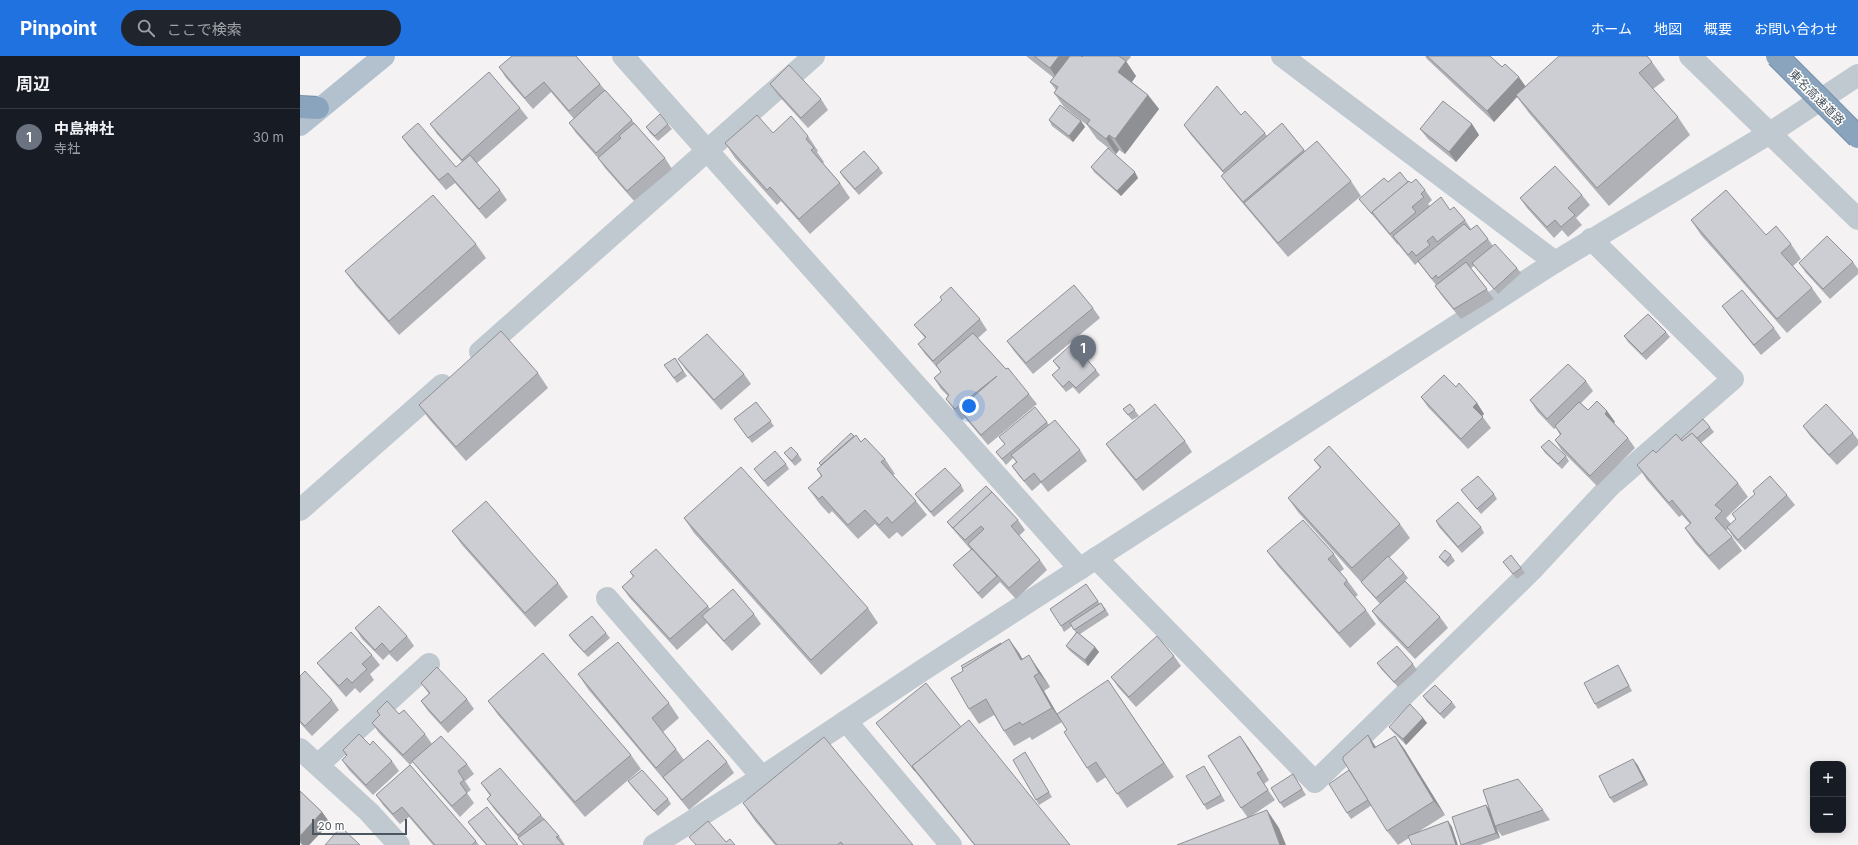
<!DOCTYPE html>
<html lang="ja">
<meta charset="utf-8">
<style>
:root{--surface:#171b24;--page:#20242c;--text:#f1f3f6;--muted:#9ea1a6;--line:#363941;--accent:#1f72e0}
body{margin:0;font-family:Inter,"Noto Sans JP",sans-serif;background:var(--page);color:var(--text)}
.controls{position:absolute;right:12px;bottom:12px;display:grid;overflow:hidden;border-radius:8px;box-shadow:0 2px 10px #0003}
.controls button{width:36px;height:36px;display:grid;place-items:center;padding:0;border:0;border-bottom:1px solid var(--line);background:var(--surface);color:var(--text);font:20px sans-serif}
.scale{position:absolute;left:12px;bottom:10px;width:95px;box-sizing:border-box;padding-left:4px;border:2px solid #4a555f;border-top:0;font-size:11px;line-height:14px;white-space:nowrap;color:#4a555f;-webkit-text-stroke:3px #fff;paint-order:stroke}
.you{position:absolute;left:669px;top:350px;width:14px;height:14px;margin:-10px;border:3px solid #fff;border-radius:50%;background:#1a73e8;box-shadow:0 0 0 6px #1a73e833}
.badge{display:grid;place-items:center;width:26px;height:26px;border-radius:50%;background:var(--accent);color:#fff;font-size:13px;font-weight:700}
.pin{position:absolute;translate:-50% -33px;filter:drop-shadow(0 1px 2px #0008)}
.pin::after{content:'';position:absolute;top:21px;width:14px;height:12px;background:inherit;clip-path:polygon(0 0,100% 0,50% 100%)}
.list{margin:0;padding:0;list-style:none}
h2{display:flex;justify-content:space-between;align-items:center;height:52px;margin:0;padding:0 16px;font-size:17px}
h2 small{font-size:13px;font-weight:400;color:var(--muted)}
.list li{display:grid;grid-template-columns:26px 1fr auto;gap:12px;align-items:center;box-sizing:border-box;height:56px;padding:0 16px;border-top:1px solid var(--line)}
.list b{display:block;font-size:15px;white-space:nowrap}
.list p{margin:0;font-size:13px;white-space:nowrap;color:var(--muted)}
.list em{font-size:13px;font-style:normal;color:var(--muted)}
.icon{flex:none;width:22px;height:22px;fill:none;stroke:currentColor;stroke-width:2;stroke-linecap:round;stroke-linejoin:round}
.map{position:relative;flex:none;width:1558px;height:789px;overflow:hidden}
header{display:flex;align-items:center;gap:24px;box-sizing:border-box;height:56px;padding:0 20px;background:var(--accent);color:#fff}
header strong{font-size:19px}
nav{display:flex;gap:22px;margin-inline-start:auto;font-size:14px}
.search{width:280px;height:36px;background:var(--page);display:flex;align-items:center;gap:10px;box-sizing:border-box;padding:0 14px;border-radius:22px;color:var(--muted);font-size:15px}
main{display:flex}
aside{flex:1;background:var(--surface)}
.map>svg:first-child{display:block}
</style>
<header>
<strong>Pinpoint</strong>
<div class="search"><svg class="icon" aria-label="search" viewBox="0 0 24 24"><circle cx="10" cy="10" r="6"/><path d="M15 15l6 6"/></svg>ここで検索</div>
<nav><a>ホーム</a><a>地図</a><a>概要</a><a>お問い合わせ</a></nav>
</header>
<main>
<aside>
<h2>周辺<small></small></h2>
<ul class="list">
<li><span class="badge" style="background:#6b7280">1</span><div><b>中島神社</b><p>寺社</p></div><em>30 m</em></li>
</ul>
</aside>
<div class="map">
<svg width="1558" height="789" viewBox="0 0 1558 789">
<rect width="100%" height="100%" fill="#f4f2f2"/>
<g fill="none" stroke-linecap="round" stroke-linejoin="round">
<!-- highway casing -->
<g stroke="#768faa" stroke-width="24">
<polyline id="highway" points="0,51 18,52"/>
</g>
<!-- minor -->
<g stroke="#c0c9d0" stroke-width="22">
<polyline points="323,0 780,513"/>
<polyline points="982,0 1255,206"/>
<polyline points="1390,0 1558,163"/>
<polyline points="180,296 514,0"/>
<polyline points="0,454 142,329"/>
<polyline points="796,502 1015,726 1231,515 1310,430 1433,323 1291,183"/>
<polyline points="307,542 462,721"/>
<polyline points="546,665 651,789"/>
<polyline points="0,693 69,756 99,789"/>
<polyline points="18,709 129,608"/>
<polyline points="354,789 462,721 626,612 1255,206 1470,77 1558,19"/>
</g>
<!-- major -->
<polyline stroke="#b3c1cf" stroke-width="22" points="0,69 84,0"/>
<!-- highway -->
<use href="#highway" stroke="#8ba4be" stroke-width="22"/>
<!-- highway-bridge casing -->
<g stroke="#768faa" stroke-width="24" stroke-linecap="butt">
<polyline id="highway-bridge" points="1477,0 1558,81"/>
</g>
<!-- highway-bridge -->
<use href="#highway-bridge" stroke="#8ba4be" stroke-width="22"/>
</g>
<!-- wall -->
<g fill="#afb1b6">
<polygon points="726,0 781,0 782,1 783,0 830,0 831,1 826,6 836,20 832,26 848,39 859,53 825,98 819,94 816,98 797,83 787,69 764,51 754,37 756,34 750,26 754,22"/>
<polygon points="1125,0 1190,0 1225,30 1352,6 1365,24 1353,33 1378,61 1390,79 1309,150 1229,57 1217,41 1194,66 1127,3"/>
<polygon points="199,11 300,28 305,34 332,64 337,71 365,102 372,113 334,145 305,112 298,102 276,77 269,67 274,63 251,36 233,53 206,22"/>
<polygon points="470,28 521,43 528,54 508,72 477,38"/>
<polygon points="220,52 228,62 177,107 200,134 207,144 186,163 155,127 146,134 109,91 102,81 156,111 162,106 137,78 130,68"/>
<polygon points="941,59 965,77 967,80 982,67 1005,95 1051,125 1061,140 988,201 929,131 921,120 924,118 891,79 884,69"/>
<polygon points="749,64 781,65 785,71 773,86 752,70"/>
<polygon points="368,68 372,73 358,85 350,77 346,71"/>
<polygon points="1172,68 1179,79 1156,106 1128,83 1120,73"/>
<polygon points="508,80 518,95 517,96 524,106 523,107 540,127 550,142 510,178 481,145 477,149 435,102 425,87"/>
<polygon points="791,111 838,122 821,140 794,116"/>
<polygon points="579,112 583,117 559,139 543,121 540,116"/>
<polygon points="1088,126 1108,126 1125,134 1132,144 1128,148 1130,150 1150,154 1165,164 1171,173 1188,183 1193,190 1217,212 1221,217 1198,238 1174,210 1171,212 1194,243 1161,263 1142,240 1135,230 1136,229 1118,206 1115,209 1098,188 1098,189 1076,163 1063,148 1059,143"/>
<polygon points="1282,139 1290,149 1276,162 1282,169 1268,181 1262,174 1254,182 1227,152 1220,142"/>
<polygon points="1391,164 1466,179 1491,188 1501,203 1493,210 1512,232 1522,246 1487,277 1401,179"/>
<polygon points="176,188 186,202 99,279 56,230 45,215"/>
<polygon points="1553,206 1558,213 1558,218 1530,243 1506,217 1499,207"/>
<polygon points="1422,250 1474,272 1481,282 1461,299 1430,261"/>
<polygon points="793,252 800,262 733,318 714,295 707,285"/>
<polygon points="680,263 687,274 678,282 706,313 729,338 737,348 688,389 665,362 662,364 653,353 646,343 648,340 641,333 634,322 641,316 625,298 618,288 625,282 614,269"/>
<polygon points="1366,276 1370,281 1346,304 1328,286 1324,280"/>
<polygon points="375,302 387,320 377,327 364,309"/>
<polygon points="378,303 444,318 451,328 421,354 386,314"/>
<polygon points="753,305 796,314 800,319 779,338 773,331 766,336 756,324 752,319 759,313"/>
<polygon points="238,317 248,332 166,405 129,363 119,349"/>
<polygon points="1286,325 1293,335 1281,347 1288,354 1307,355 1315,366 1313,367 1328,382 1335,392 1297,430 1262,395 1255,384 1260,379 1256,372 1254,373 1237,355 1230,344"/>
<polygon points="1156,331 1177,347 1184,358 1182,360 1191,372 1168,393 1128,351 1121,341"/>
<polygon points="456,346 474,370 452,387 434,363"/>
<polygon points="830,348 839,360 832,364 823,353"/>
<polygon points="747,366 749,369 780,394 787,405 748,436 741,427 732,435 719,420 712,410 716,406 713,402 706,409 696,396 705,389 699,381"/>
<polygon points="1503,370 1553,377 1558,384 1558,389 1537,409 1510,380"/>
<polygon points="1410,371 1414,376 1401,387 1438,427 1448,441 1426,462 1431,468 1436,463 1432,458 1455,438 1453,435 1487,439 1495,449 1445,494 1434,482 1428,473 1426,475 1432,481 1442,495 1419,514 1395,487 1385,472 1390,468 1382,459 1379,461 1347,424 1337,409 1356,397"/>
<polygon points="554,380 585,403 595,418 593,419 616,445 627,459 602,481 597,476 589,483 575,468 558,483 532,455 529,458 519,447 508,432 521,420 517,413 521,409 519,407"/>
<polygon points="885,385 892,396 843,435 813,398 806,388"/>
<polygon points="1241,391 1266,400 1269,405 1262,413 1245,397"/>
<polygon points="484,397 498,398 502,404 495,410 488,402"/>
<polygon points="1014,404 1100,468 1110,482 1089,502 1104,517 1108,522 1105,525 1140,561 1148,572 1115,603 1079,565 1072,555 1101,529 1080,548 1065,531 1061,526 998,456 988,442 1020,412"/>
<polygon points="486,408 489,413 468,431 454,413"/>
<polygon points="661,429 664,435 634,461 619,444 615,438"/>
<polygon points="1161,434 1194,438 1197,443 1181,458 1165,439"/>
<polygon points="384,462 568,552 578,567 521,619 394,477"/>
<polygon points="718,464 725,474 719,480 740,504 747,514 716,543 700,526 682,543 657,514 653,509 671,494 651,471 647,466"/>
<polygon points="1136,465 1181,471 1184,477 1162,497 1139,471"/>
<polygon points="152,475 258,527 268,541 235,571 162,489"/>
<polygon points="967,495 1034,498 1044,513 1040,516 1047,524 1058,539 1055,541 1066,554 1076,568 1050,592 978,510"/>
<polygon points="1151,499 1155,505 1148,511 1143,506 1139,501"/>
<polygon points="1203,506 1221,512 1225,517 1217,523"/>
<polygon points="330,516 408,550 410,553 454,558 461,568 432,595 410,571 407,567 377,594 329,541 322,531 333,521"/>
<polygon points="786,528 800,548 805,552 809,559 780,578 795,591 799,596 788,610 770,595 766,590 776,577 772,570 764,576 761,570"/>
<polygon points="55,572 107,580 114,590 97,606 89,598 83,604 62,583"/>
<polygon points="306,577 310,582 288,601 273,585 269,579"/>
<polygon points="719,597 722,603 739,614 750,631 744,635 757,658 818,639 874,721 827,752 806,721 797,727 787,712 767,674 762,666 732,684 730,681 714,690 704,675 694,659 679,668 669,653"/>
<polygon points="72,599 80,609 70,618 74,624 60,637 55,632 46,641 25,617 17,607"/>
<polygon points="874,600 881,610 836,651 818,631 811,621"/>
<polygon points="1077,607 1113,608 1117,614 1098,631 1081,613"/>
<polygon points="1321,614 1332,635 1298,653 1295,648"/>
<polygon points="278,618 369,647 379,662 363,676 376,693 384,704 427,706 434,717 389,754 366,726 288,633"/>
<polygon points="0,620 32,644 39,654 12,680 0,667"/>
<polygon points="121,627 167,643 174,653 148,677 128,655 121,645 129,638"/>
<polygon points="1123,640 1152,646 1156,651 1144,663 1127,646"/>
<polygon points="188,645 331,699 341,713 285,761 198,659"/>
<polygon points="77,655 99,658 125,678 132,688 167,708 174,718 165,725 171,734 167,737 174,747 160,761 120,715 113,706 110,709 176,785 179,789 133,789 109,761 100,768 83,749 76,739 110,709 79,677 72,667 80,660"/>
<polygon points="1123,662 1127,667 1106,689 1093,676 1089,671"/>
<polygon points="576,667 661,671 770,789 674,789 584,677"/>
<polygon points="1095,680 1105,694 1145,759 1118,776 1148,765 1152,771 1109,782 1098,789 1087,775 1072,749 1051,763 1047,757 1049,714 1076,691"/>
<polygon points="70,689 92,705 99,715 73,739 49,714 42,704 46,700 43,694"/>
<polygon points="948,691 969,724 964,728 975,744 950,761 979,772 948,762 941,752"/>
<polygon points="725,696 752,741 739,749 736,744"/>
<polygon points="1337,708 1348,729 1314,747 1310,742"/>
<polygon points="907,715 925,745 907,754 904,749"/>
<polygon points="993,718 1006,739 984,752 980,747"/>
<polygon points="328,725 368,743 371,748 358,760 332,731"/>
<polygon points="181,727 241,759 259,780 265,789 223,789 218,782 218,781 194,753 187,743 190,740"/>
<polygon points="0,735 22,756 30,767 9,789 2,789 0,787"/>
<polygon points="443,747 613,789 475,789 455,765"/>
<polygon points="1186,749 1190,754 1243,754 1250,764 1202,780 1196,772 1200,782 1180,789 1161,789"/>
<polygon points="168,766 218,789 186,789 175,776"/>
</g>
<!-- shaded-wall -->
<g fill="#8f9094">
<polygon points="759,0 781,0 760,27 750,12"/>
<polygon points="826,5 836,20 829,30 818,16"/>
<polygon points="1219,21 1226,31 1194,66 1187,55"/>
<polygon points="848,39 859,53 825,98 815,83"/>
<polygon points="781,65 785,71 773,86 769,80"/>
<polygon points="1172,68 1179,79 1156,106 1149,96"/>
<polygon points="809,79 819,94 816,98 806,83"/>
<polygon points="835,116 838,122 821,140 817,135"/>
<polygon points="1177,347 1184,358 1181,361 1173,351"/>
<polygon points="1307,355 1315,366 1312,369 1305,358"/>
<polygon points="709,583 719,597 731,618 721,604"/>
<polygon points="795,591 799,596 788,610 785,604"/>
<polygon points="729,599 739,614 750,631 739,617"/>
<polygon points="734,620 744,635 762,666 752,652"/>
<polygon points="808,624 818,639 874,721 864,707"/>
<polygon points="1123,662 1127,667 1106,689 1103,683"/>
<polygon points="1068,679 1078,694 1074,692"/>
<polygon points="940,680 948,691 969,724 962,714"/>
<polygon points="1095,680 1105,694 1145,759 1134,745"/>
<polygon points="1333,703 1337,708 1348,729 1344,724"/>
<polygon points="1186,749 1190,754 1200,782 1196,777"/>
<polygon points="967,754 979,772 986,789 980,789"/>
<polygon points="22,756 30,767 9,789 3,789 0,785 0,780"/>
<polygon points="1148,765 1152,771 1158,789 1156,789"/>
</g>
<!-- building -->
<g fill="#ccced4" stroke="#8f9094">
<polygon points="212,0 276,0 300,28 269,55 244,26 225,42 199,11"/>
<polygon points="734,0 759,0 750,12"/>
<polygon points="770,0 781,0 782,1 783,0 819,0 826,5 818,16 848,39 815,83 809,79 806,83 787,68 790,64 754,37 758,31 750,26"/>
<polygon points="1127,0 1190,0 1202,11 1205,8 1219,21 1187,55"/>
<polygon points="1259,0 1347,0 1352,6 1339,17 1378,61 1297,132 1216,39"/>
<polygon points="489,9 521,43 501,62 470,28"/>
<polygon points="189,16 220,52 162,104 130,68"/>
<polygon points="917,30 941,59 945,55 965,77 923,115 884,69"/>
<polygon points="305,34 332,64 296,97 269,67"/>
<polygon points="1143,45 1172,68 1149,96 1120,73"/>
<polygon points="760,49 781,65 769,80 749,64"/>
<polygon points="360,58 368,68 355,80 346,71"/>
<polygon points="457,59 473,77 491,60 508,80 506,83 514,92 511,94 540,127 499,163 470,131 467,134 425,87"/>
<polygon points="118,67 156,111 170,99 200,134 179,153 148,117 139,124 102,81"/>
<polygon points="334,67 365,102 327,135 298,102 321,82 319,80"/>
<polygon points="982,67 1004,94 943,146 921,120"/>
<polygon points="1017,85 1051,125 978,187 944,147"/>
<polygon points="808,92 835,116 817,135 791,111"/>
<polygon points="564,95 579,112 555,133 540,116"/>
<polygon points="1255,110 1282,139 1268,152 1275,159 1261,171 1255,164 1247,171 1220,142"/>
<polygon points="1100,116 1108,126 1072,156 1073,157 1072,158 1059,143 1084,122 1088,126"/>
<polygon points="1116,123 1125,134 1121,138 1124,141 1112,151 1116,156 1090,178 1072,156 1109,125 1111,127"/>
<polygon points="1426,134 1466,179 1476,170 1491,188 1481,197 1512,232 1477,263 1391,164"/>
<polygon points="133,139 176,188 89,265 45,215"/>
<polygon points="1141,141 1150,154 1154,151 1165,164 1137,186 1133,180 1127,185 1130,189 1116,200 1112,195 1108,199 1093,180"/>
<polygon points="1164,168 1170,174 1177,169 1188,183 1138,222 1136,219 1132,223 1118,205"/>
<polygon points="1527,180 1553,206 1523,233 1499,207"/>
<polygon points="1195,188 1217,212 1194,233 1172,207"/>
<polygon points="1166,206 1187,233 1154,253 1135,230"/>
<polygon points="774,229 793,252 726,307 707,285"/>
<polygon points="651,231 680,263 633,305 618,288 626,281 614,269 642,244 640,241"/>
<polygon points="1442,234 1474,272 1454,289 1422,250"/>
<polygon points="1348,258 1366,276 1342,298 1324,280"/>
<polygon points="201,275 238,317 156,391 119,349"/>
<polygon points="673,277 706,313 708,312 729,338 681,379 659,353 697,320 655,353 646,343 649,339 634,322 641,316 636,309"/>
<polygon points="407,278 444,318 414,344 378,303"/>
<polygon points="773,287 796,314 776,332 769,325 763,331 752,319 760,312 753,305"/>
<polygon points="375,302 383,315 374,322 364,309"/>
<polygon points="1268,308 1286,325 1247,363 1230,344"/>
<polygon points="1144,319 1156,331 1159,327 1177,347 1173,351 1183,361 1161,383 1121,341"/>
<polygon points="1297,345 1307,355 1305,358 1328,382 1290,420 1255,384 1261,378 1255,370 1279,346 1288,354"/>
<polygon points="456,346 471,365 448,382 434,363"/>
<polygon points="830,348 835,354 828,359 823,353"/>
<polygon points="855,348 885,385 836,424 806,388"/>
<polygon points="1526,348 1553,377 1529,399 1503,370"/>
<polygon points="735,351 747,366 702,403 696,396 705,388 699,381"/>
<polygon points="1403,363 1410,371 1397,382 1392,377 1382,385 1381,383"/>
<polygon points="755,364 780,394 741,426 734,417 724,425 712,410 717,406 711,399"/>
<polygon points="551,377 554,380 521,409 519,407"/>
<polygon points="1392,377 1438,427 1415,449 1422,455 1415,462 1432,481 1409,500 1385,472 1391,467 1372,444 1369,447 1337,409 1353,394 1356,397 1376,378 1382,385"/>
<polygon points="556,379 561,386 565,382 585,403 581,406 616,445 592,467 587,461 579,469 565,454 548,469 522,440 519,443 508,432 522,420 517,413"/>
<polygon points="1249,384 1266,400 1258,408 1241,391"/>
<polygon points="1029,390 1100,468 1052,512 988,442 1021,411 1014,404"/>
<polygon points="491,391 498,398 492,405 484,397"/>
<polygon points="475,395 486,408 464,425 454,413"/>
<polygon points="441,411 568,552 511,604 384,462"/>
<polygon points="645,412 661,429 631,456 615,438"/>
<polygon points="1178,420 1194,438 1177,453 1161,434"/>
<polygon points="1470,420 1487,439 1438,484 1427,471 1436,463 1432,458 1455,438 1453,435"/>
<polygon points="686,430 692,436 653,472 657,476 647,466"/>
<polygon points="692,436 718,464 711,470 740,504 709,532 668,488 684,473 681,470 665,484 653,472"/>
<polygon points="186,445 258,527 225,557 152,475"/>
<polygon points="1158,446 1181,471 1158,491 1136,465"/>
<polygon points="1003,464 1034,498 1028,503 1047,524 1044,528 1066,554 1039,577 967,495"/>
<polygon points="356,493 408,550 370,583 322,531 334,520 330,516"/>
<polygon points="672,493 697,520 678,537 653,509"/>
<polygon points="1145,494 1151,499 1145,506 1139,501"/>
<polygon points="1211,499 1221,512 1213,518 1203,506"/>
<polygon points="1088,500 1104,517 1076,542 1061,526"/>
<polygon points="1105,525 1140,561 1108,592 1072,555"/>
<polygon points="786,528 798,545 761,570 750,553"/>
<polygon points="433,533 454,558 424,585 402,560"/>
<polygon points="801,547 805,554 774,574 770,567"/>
<polygon points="79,550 107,580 90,596 82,587 75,594 55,572"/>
<polygon points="292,560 306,577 284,596 269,579"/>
<polygon points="51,576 72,599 62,608 67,613 52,627 47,622 39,630 17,607"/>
<polygon points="777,576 795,591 785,604 766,590"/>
<polygon points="857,580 874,600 829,641 811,621"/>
<polygon points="709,583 721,604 729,599 739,617 734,620 752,652 722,669 720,666 704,675 686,643 669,653 651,622 663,615 662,612"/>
<polygon points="318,586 369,647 352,662 376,693 356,712 278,618"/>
<polygon points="701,587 701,588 663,612 661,610"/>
<polygon points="1097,590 1113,608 1094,626 1077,607"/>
<polygon points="243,597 331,699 275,746 188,645"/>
<polygon points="1318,609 1329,630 1295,648 1284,627"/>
<polygon points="137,611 167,643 141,667 121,645 130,637 121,627"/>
<polygon points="5,615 32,644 5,670 0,665 0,620"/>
<polygon points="808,624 864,707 817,738 796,706 787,712 764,676 767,674 757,658"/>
<polygon points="626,627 661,671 612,710 615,715 576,667"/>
<polygon points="1135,629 1152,646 1140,658 1123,640"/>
<polygon points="87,645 99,658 104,654 125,678 103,699 72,667 80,659 77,655"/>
<polygon points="1110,648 1123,662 1103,683 1089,671"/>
<polygon points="669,664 770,789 675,789 612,710"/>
<polygon points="59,678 70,689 73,685 92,705 66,729 42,704 47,699 43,694"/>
<polygon points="1068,679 1074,692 1095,680 1134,745 1087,775 1043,704 1043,701"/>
<polygon points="141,680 167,708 158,715 164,724 160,727 167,737 152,750 112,705"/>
<polygon points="940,680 962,714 957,717 968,734 941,752 908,700"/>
<polygon points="524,681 613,789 543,789 541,786 537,789 477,789 443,747"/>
<polygon points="408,684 427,706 382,744 363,721"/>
<polygon points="725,696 749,736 736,744 713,704"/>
<polygon points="1333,703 1344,724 1310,742 1299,720"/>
<polygon points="110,709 176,785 172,789 135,789 102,751 93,758 76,739"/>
<polygon points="904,710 921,739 904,749 886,720"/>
<polygon points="200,712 241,759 218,779 187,743 191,739 181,727"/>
<polygon points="342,714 368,743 354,755 328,725"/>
<polygon points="1049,714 1068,744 1047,757 1029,728"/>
<polygon points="993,718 1002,733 980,747 971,732"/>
<polygon points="1218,723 1243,754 1195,770 1183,734"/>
<polygon points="0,735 22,756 0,780"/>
<polygon points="1186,749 1196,777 1161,789 1152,761"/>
<polygon points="187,751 218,789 187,789 168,766"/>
<polygon points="967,754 980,789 877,789"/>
<polygon points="244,763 259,780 256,781 263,789 224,789 218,782"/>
<polygon points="408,765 426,786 430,783 435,789 396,789 389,781"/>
<polygon points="1148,765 1156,789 1112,789 1108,780"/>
<polygon points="41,771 60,789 25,789"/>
</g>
<g text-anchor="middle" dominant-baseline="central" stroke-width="3" stroke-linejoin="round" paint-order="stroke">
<!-- street labels -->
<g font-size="12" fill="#4a555f" stroke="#fff">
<text transform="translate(1517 41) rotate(45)">東名高速道路</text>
</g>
</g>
</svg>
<div class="controls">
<button>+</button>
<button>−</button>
</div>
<div class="scale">20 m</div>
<div class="you"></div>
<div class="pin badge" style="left:783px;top:312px;background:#6b7280">1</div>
</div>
</main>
